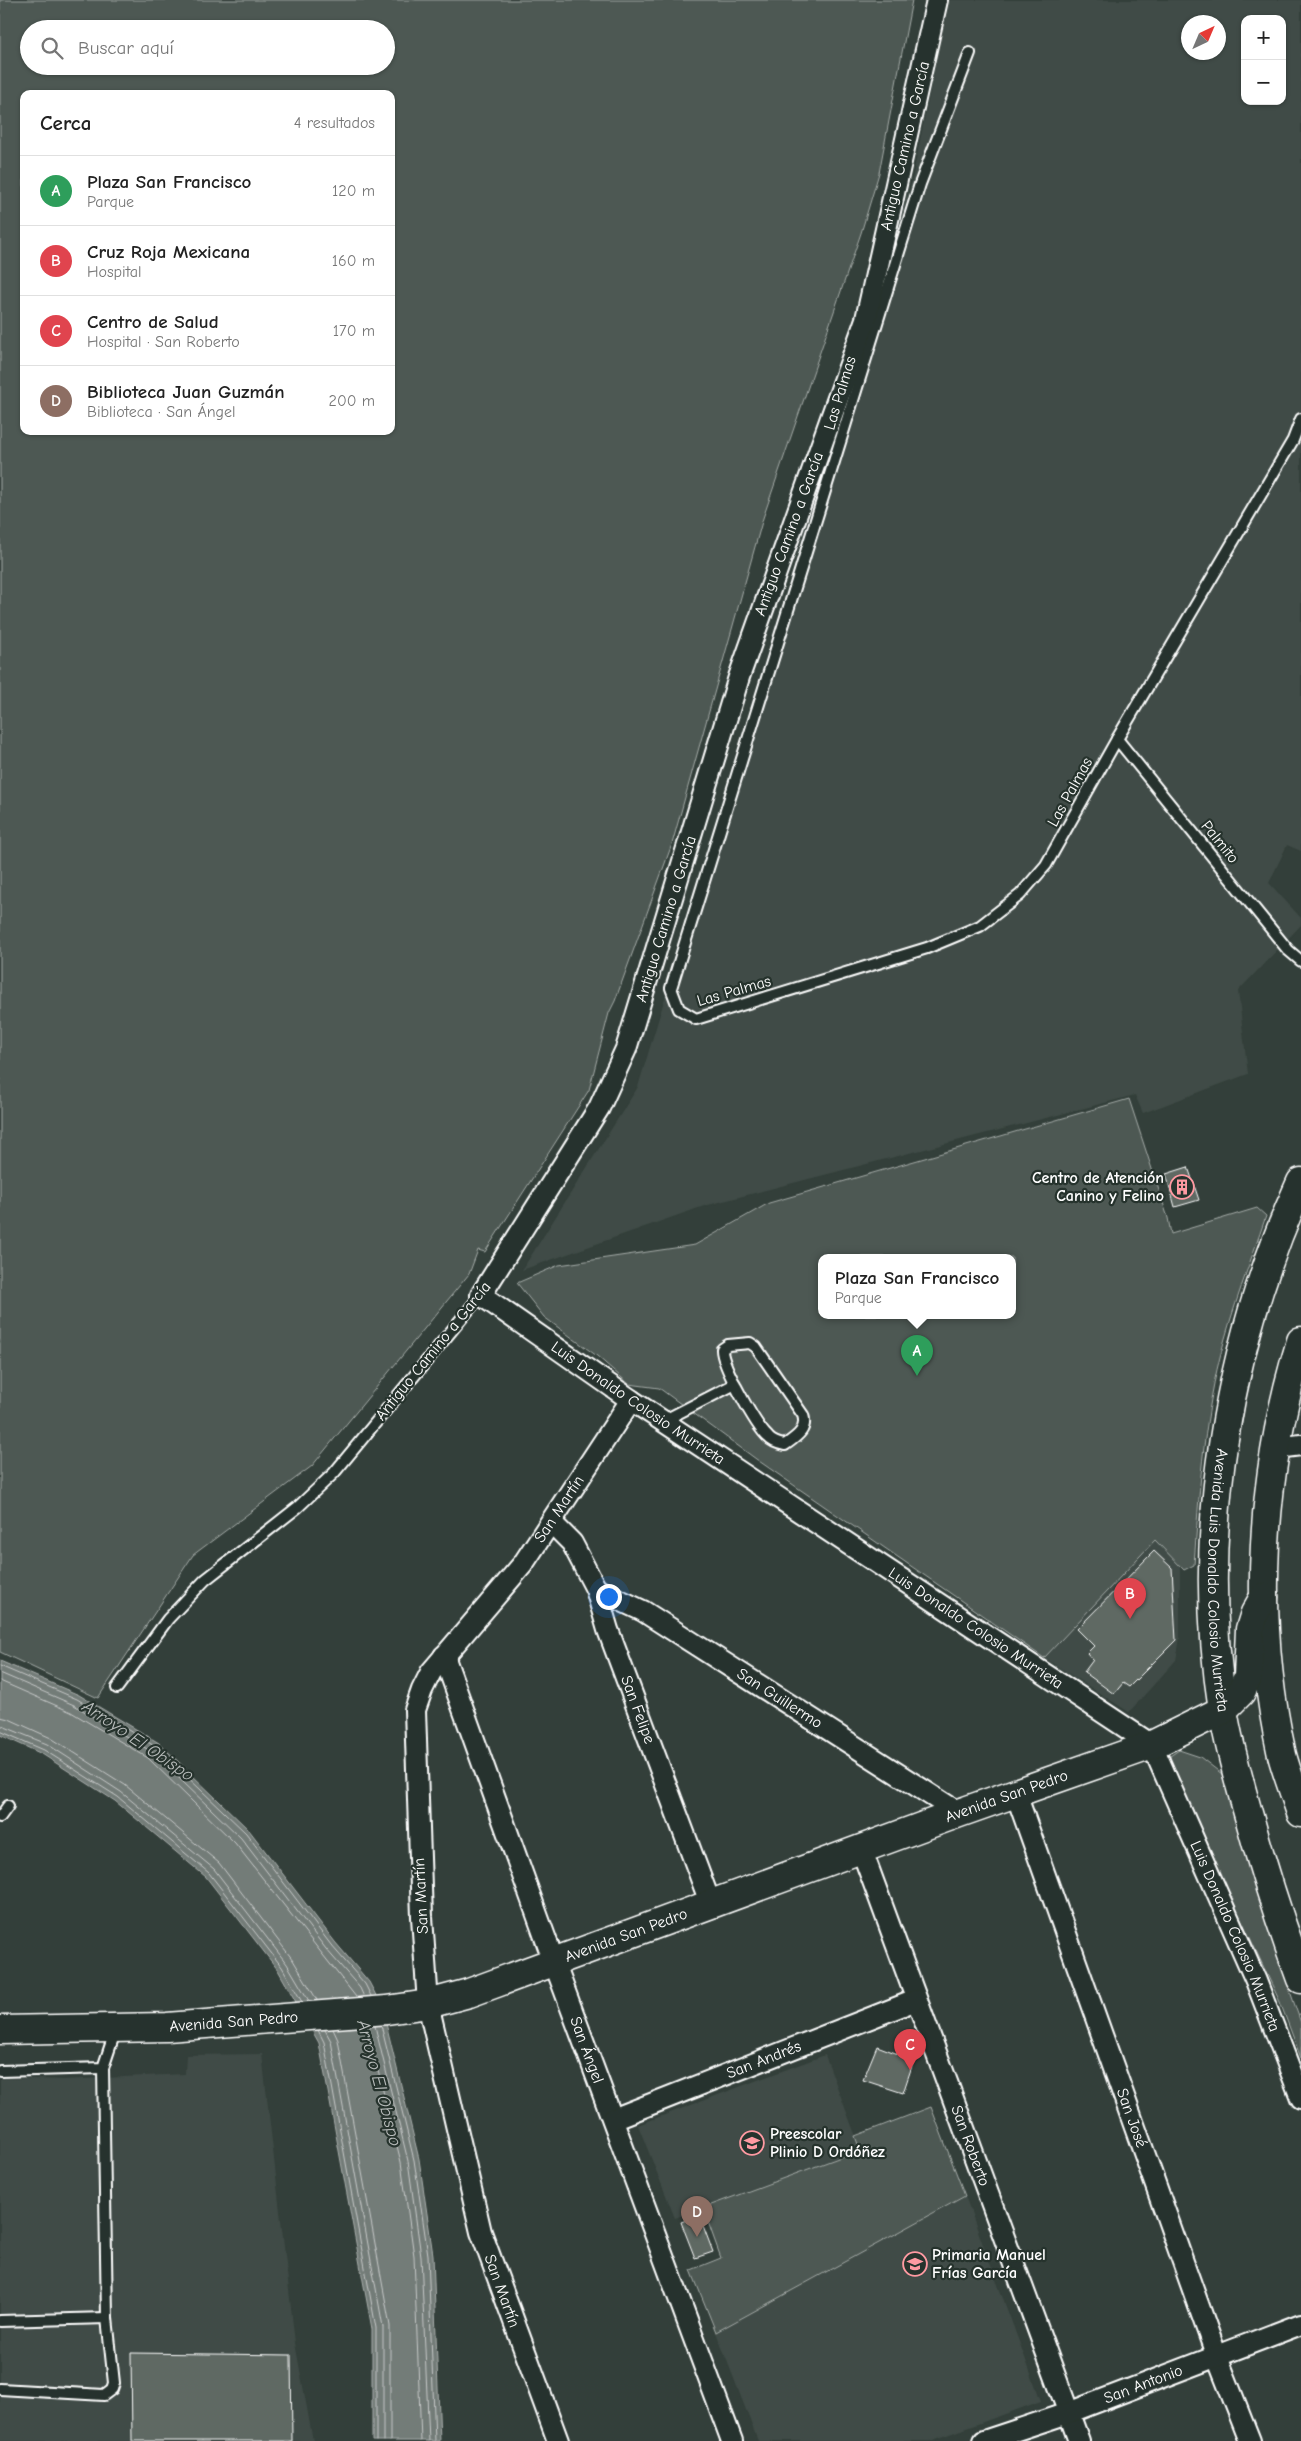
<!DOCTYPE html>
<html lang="es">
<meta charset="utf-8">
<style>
:root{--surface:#fff;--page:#f2f2f2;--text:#222;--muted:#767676;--line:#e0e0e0;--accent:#85585c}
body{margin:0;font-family:"Comic Neue",sans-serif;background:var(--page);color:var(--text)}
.controls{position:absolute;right:15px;top:15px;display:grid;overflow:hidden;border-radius:10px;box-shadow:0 1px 4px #0004}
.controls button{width:45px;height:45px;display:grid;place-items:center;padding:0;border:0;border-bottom:1px solid var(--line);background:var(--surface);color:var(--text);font:25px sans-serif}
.compass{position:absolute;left:1181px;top:15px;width:45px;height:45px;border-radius:50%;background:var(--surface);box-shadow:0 1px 4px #0004;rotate:44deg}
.you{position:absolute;left:608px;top:1596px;width:18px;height:18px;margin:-12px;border:4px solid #fff;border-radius:50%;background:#1a73e8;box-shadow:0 0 0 8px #1a73e833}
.badge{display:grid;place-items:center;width:32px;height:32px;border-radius:50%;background:var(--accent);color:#fff;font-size:16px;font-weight:700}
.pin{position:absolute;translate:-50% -41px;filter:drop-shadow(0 1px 2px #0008)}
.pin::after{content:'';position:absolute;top:26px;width:18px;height:15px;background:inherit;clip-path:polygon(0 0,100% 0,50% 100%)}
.popup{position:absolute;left:818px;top:1254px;width:198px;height:65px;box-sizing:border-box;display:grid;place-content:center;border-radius:10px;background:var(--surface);filter:drop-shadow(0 1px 4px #0005);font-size:16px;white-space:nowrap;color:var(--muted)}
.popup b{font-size:19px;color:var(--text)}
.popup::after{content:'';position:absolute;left:50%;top:100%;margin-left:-10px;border:10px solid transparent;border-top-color:var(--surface)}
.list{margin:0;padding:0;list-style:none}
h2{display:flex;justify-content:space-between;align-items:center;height:65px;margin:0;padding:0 20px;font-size:21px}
h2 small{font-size:16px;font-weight:400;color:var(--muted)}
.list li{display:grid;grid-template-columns:32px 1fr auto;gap:15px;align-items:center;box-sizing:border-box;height:70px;padding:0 20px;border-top:1px solid var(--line)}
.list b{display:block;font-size:19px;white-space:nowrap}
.list p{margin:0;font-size:16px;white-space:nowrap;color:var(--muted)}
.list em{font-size:16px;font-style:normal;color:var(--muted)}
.icon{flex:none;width:28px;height:28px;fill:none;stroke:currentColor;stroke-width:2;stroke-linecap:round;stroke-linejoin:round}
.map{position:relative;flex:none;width:1301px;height:2441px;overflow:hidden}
.search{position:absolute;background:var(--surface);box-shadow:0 1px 4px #0004;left:20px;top:20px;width:375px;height:55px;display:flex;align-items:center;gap:12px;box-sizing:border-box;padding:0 18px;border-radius:28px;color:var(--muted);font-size:19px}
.panel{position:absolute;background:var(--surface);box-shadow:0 1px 4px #0004;left:20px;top:90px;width:375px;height:345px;border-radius:10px}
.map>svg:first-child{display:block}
</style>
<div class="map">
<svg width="1301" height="2441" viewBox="0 0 1301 2441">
<rect width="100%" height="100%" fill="#333f3a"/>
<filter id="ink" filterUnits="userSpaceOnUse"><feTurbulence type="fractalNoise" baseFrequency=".02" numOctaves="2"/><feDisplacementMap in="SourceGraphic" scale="10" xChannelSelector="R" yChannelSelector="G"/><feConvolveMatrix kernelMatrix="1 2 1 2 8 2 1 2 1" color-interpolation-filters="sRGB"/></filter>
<g filter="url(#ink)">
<!-- built -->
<g fill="#404c47" fill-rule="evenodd">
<path d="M948 0H1301V851L1287 845 1269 883 1301 918V925L1238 991 1248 1074 1143 1113 1135 1095 704 1206 522 1270 638 1087 912 180ZM1245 19H1282V101H1245ZM1188 22H1218V52H1188Z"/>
<polygon points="1155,1540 1180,1565 1180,1638 1176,1660 1129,1712 1044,1658"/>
<polygon points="262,2054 295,2343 313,2441 0,2441 0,2078 64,2080 185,2074 186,2055"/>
<polygon points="825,2055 861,2150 675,2218 638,2125"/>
<polygon points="965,2196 1041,2401 930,2441 758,2441 716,2332"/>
</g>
<!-- green -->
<g fill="#4d5853" stroke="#a6aca9" fill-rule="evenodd">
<path d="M0 0H912L879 173 861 233 763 518 672 844 615 1001 609 1013 589 1090 485 1252 478 1250 469 1274 312 1466 193 1555 98 1698 0 1652ZM29 29H386V66H29ZM24 94H391V431H24Z"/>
<path d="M1129 1099 1168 1218 1171 1234 1257 1208 1266 1216C1250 1263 1232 1309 1220 1357 1203 1425 1199 1495 1194 1565L1184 1570 1155 1540 1044 1658 756 1459 659 1388 629 1384 597 1356 544 1317 517 1283 559 1265 695 1245 769 1203ZM822 1257H1012V1315H822Z"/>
<polygon points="1179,1750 1200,1757 1222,1774 1263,1913 1301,2023 1301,2058 1280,2002 1172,1771 1170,1756"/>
<polygon points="931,2107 965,2196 716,2332 691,2270 721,2258 703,2208 860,2150 855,2136"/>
</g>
<!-- water -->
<polygon fill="#737b78" stroke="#abb0ae" points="0,1661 79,1695 159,1743 249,1830 335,1942 369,1982 382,2007 419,2159 433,2255 440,2441 372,2441 372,2329 319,2043 278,1970 206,1877 115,1801 42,1754 0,1735"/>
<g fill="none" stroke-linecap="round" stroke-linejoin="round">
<!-- shore -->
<g stroke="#c7cac9" stroke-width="1">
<polyline points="0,1666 77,1699 156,1747 246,1833 331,1945 365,1984 371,1996"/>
<polyline points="0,1673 74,1705 152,1752 241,1838 326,1949 360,1988 364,1997"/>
<polyline points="0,1681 71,1712 148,1758 235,1843 356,1997"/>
<polyline points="0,1717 9,1719 51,1738 125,1785 219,1863 293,1960 317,2000"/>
<polyline points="0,1725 47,1744 121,1792 214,1869 287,1964 309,2001"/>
<polyline points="0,1731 44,1750 118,1797 209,1873 282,1967 302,2002"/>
<polyline points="381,2025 414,2160 428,2255 435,2441"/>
<polyline points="375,2026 408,2161 421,2256 429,2441"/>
<polyline points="367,2027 401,2162 414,2256 421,2441"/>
<polyline points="333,2029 338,2040 390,2326 390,2441"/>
<polyline points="318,2030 324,2042 376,2328 376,2441"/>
<polyline points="325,2030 331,2041 383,2327 383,2441"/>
</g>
</g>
<!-- building -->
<g fill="#5f6964" stroke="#fff">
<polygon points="1188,1167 1199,1200 1175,1207 1166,1174"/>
<polygon points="1154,1551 1172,1568 1176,1640 1129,1687 1123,1683 1114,1694 1084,1672 1093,1660 1087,1653 1094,1646 1077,1629"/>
<polygon points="877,2046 914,2060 903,2093 863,2080"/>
<polygon points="699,2215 713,2252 695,2258 681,2222"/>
<polygon points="131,2353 291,2355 292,2441 132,2441"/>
</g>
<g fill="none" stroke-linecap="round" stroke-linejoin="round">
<!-- lane casing -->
<g stroke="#fff" stroke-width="14">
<g id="lane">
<polyline points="970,53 920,184 671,988 679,1009 696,1019 927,948 980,926 1020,895 1046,865 1117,739 1293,440 1301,419"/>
<polyline points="1117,739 1288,950 1301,961"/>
<path d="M750 1343 756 1347 803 1415C808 1430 796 1437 785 1445 779 1444 772 1442 768 1437 756 1426 721 1364 722 1349L728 1345Z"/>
<polyline points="663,1421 735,1384"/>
<polyline points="117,1688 168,1619 205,1580 298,1507 334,1473 481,1295"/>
<polyline points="0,1817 8,1806"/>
<polyline points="0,2071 103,2068 116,2029"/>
<polyline points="0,2321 107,2318"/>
<polyline points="0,2389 104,2395 112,2389 114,2383 107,2318 103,2068"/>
</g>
</g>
<!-- street casing -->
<g stroke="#fff" stroke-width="24">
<g id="street">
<path id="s1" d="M937 0 866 319 739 677 626 1049 599 1108 481 1295 631 1400 1152 1745 1256 1981 1301 2098"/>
<polyline points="1277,1448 1301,1445"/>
<path id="s2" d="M552 1523 572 1543 596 1589 608 1630 711 1905"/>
<path id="s3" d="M596 1589 643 1611 959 1813"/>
<path id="s4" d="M444 1656 554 1962 732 2441"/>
<path id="s5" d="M1016 1794 1217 2357 1250 2441"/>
<path id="s6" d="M862 1851 1079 2441"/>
<path id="s7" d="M613 2119 916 2000"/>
<path id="s8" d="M558 2441 481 2232 428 2004 422 1917 415 1710 422 1690 431 1672 523 1564 631 1400"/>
<path id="s9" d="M984 2441 1068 2413 1301 2324"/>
</g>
</g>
<!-- secondary casing -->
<g stroke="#fff" stroke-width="31">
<g id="secondary">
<path id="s10" d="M1301 1182C1227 1344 1195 1533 1223 1710 1228 1742 1237 1774 1246 1806 1262 1865 1280 1922 1301 1979"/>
<path d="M1301 1341C1260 1474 1252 1619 1282 1755 1287 1774 1295 1794 1301 1813"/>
<path id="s11" d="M0 2030 167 2027 387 2010 428 2004 469 1993 959 1813 1152 1745 1223 1710 1241 1692 1248 1677 1250 1629 1255 1613 1264 1597"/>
</g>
</g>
<!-- lane -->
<use href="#lane" stroke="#26332d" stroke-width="10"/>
<!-- street -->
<use href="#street" stroke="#26332d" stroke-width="20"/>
<!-- secondary -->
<use href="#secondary" stroke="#26332d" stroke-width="28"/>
</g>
</g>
<!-- icons -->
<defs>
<g id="building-ring" transform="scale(1.25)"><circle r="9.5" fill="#26332d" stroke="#ff9aa2" stroke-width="1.5"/><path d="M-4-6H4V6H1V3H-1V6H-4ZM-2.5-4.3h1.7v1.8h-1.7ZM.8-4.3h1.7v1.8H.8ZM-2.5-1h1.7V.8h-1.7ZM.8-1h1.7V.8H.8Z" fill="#ff9aa2"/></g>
<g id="school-ring" transform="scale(1.25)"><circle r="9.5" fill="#26332d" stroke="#ff9aa2" stroke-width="1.5"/><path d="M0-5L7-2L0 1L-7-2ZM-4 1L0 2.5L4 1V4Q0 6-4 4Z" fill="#ff9aa2"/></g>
</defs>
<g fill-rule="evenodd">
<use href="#building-ring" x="1182" y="1187"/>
<use href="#school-ring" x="752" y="2143"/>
<use href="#school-ring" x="915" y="2264"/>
</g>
<g text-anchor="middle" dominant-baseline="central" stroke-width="4.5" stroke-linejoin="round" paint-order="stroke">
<!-- street labels -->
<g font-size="16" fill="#fff" stroke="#26332d">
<text transform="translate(905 146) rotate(-77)">Antiguo Camino a García</text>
<text transform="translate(840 393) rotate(-73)">Las Palmas</text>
<text transform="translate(789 534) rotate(-70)">Antiguo Camino a García</text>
<text transform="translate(1070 792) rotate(-61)">Las Palmas</text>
<text transform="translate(1220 842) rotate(51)">Palmito</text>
<text transform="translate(666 919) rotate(-73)">Antiguo Camino a García</text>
<text transform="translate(734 991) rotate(-16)">Las Palmas</text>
<text transform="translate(433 1351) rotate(-51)">Antiguo Camino a García</text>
<text stroke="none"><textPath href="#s1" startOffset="1572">Luis Donaldo Colosio Murrieta</textPath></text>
<text stroke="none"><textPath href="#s8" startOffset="1000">San Martín</textPath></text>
<text stroke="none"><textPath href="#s10" startOffset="411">Avenida Luis Donaldo Colosio Murrieta</textPath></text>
<text stroke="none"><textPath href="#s1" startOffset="1978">Luis Donaldo Colosio Murrieta</textPath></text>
<text stroke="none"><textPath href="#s3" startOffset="214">San Guillermo</textPath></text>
<text stroke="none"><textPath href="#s2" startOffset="208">San Felipe</textPath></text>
<text stroke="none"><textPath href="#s11" startOffset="1044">Avenida San Pedro</textPath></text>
<text transform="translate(421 1896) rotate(-93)">San Martín</text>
<text stroke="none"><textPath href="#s1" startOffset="2398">Luis Donaldo Colosio Murrieta</textPath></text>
<text stroke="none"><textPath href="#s11" startOffset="639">Avenida San Pedro</textPath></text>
<text stroke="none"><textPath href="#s11" startOffset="234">Avenida San Pedro</textPath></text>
<text stroke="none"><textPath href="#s4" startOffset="419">San Ángel</textPath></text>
<text stroke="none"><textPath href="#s7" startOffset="162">San Andrés</textPath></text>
<text stroke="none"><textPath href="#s5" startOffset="344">San José</textPath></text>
<text stroke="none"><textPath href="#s6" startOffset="314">San Roberto</textPath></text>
<text transform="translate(502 2291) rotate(70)">San Martín</text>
<text stroke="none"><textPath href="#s9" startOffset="169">San Antonio</textPath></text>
</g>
<!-- poi labels -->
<g font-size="16" font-weight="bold" fill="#fff" stroke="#26332d" text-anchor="start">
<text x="1164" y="1178" text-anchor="end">Centro de Atención<tspan x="1164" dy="18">Canino y Felino</tspan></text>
<text x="770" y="2134">Preescolar<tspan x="770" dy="18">Plinio D Ordóñez</tspan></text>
<text x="932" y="2255">Primaria Manuel<tspan x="932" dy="18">Frías García</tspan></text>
</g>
<!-- water labels -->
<g font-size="18" font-style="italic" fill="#b9bdbc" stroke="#26332d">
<text transform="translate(138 1741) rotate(34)">Arroyo El Obispo</text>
<text transform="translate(379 2083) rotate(75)">Arroyo El Obispo</text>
</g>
</g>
</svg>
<div class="controls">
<button>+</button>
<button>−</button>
</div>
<svg class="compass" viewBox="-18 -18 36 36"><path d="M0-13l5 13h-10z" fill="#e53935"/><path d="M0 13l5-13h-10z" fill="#767676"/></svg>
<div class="you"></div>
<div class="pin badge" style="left:917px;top:1376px;background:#2e9e5b">A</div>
<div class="popup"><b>Plaza San Francisco</b>Parque</div>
<div class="pin badge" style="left:1130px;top:1619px;background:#e0444e">B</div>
<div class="pin badge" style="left:910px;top:2070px;background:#e0444e">C</div>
<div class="pin badge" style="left:697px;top:2237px;background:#8d6e63">D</div>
<div class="search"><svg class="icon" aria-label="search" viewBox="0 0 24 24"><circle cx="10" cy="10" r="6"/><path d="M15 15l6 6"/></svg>Buscar aquí</div>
<section class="panel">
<h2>Cerca<small>4 resultados</small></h2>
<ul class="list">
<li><span class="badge" style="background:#2e9e5b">A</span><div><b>Plaza San Francisco</b><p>Parque</p></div><em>120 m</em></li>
<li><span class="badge" style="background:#e0444e">B</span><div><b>Cruz Roja Mexicana</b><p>Hospital</p></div><em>160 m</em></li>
<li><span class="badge" style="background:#e0444e">C</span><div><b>Centro de Salud</b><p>Hospital · San Roberto</p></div><em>170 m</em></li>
<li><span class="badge" style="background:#8d6e63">D</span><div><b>Biblioteca Juan Guzmán</b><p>Biblioteca · San Ángel</p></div><em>200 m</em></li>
</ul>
</section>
</div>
